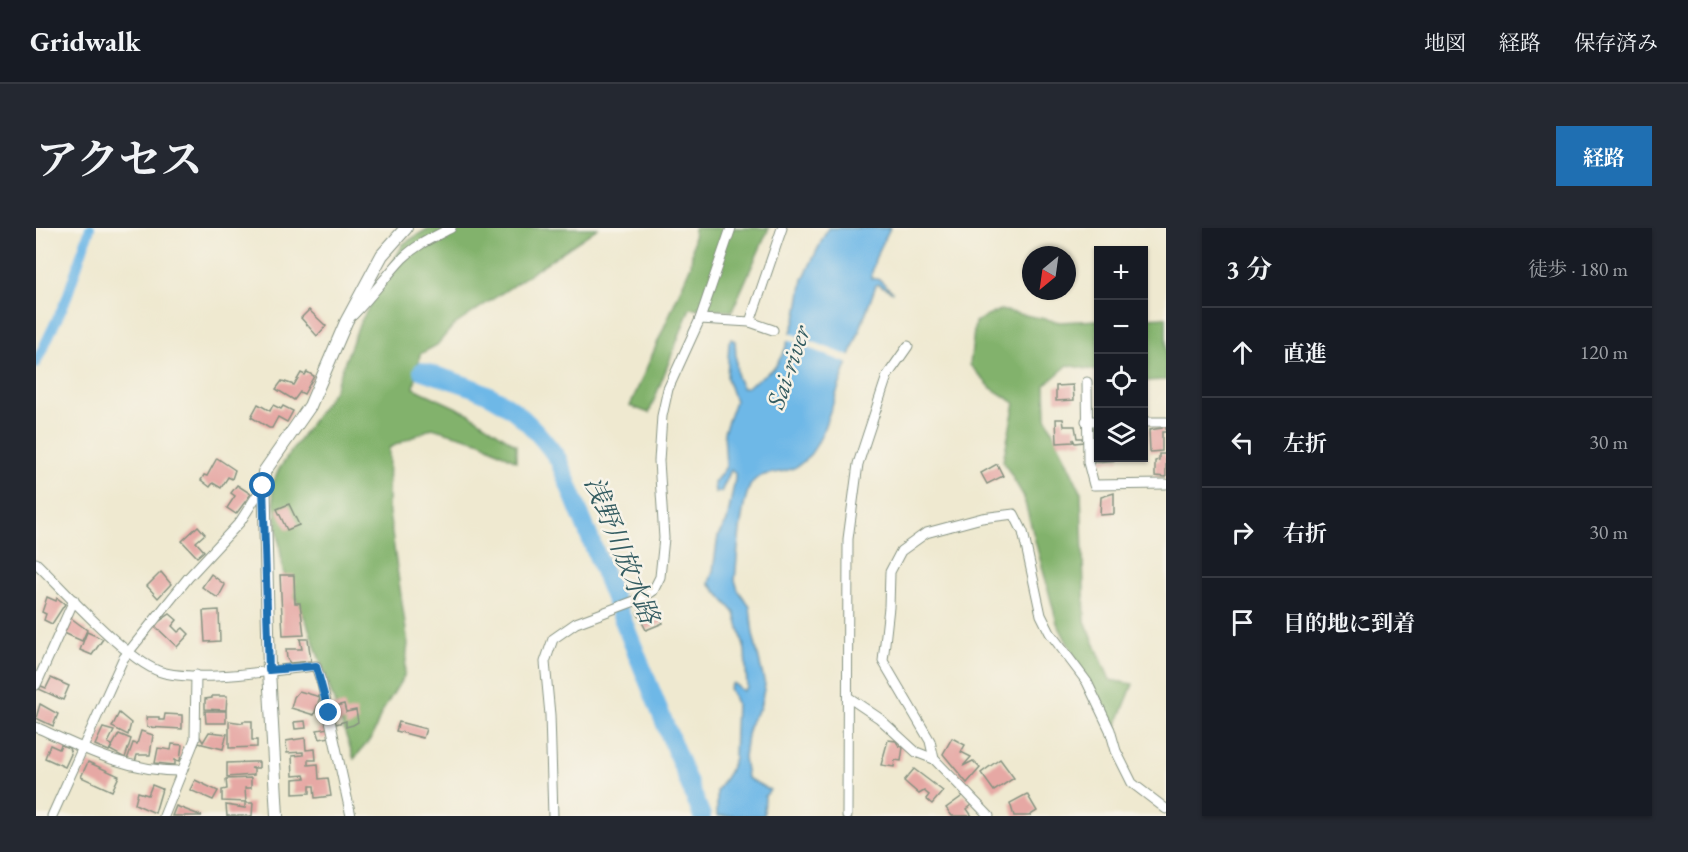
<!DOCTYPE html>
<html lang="ja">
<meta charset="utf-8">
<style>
:root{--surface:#171b24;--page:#242831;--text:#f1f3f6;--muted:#9ea1a6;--line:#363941;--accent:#1f6fb2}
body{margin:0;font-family:"EB Garamond","Noto Serif JP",serif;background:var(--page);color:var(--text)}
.controls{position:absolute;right:18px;top:18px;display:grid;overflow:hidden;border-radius:0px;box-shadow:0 2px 4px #0004}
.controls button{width:54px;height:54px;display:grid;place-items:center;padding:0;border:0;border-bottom:2px solid var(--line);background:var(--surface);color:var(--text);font:30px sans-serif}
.compass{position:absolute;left:986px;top:18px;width:54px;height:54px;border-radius:50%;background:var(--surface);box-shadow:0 2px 4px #0004;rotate:209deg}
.stop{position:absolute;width:18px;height:18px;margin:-14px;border:4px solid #1f6fb2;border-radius:50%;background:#fff}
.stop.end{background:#1f6fb2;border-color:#fff;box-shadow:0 2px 6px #0008}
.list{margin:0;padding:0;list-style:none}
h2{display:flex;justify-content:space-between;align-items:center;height:78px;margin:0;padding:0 24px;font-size:26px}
h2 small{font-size:20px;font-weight:400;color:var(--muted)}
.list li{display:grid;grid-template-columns:39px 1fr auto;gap:18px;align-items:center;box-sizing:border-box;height:90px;padding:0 24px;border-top:2px solid var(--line)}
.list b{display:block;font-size:22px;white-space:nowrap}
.list em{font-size:20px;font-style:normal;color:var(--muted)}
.icon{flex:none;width:33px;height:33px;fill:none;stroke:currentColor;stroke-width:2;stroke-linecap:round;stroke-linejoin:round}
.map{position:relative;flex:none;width:1130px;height:588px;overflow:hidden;border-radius:0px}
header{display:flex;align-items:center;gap:36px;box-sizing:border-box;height:84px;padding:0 30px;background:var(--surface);border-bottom:2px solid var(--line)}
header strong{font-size:28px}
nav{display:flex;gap:33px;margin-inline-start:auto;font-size:21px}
.intro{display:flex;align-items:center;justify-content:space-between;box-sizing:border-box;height:144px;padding:0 36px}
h1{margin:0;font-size:42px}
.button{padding:15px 27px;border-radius:0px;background:var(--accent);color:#fff;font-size:21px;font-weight:700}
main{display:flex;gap:36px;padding:0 36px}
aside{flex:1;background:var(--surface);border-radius:0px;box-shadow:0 2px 4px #0004}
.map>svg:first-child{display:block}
</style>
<header>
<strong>Gridwalk</strong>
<nav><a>地図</a><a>経路</a><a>保存済み</a></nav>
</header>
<div class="intro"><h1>アクセス</h1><a class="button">経路</a></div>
<main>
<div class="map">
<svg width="1130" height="588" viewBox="0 0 1130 588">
<rect width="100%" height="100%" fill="#f7f3e8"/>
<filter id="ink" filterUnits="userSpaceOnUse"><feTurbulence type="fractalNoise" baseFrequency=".0167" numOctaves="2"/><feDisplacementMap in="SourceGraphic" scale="12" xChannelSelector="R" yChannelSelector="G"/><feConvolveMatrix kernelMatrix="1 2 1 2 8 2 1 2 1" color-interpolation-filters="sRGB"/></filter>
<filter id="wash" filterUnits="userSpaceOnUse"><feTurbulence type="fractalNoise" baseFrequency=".008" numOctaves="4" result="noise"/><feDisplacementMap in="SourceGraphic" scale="24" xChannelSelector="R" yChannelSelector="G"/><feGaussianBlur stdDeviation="1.35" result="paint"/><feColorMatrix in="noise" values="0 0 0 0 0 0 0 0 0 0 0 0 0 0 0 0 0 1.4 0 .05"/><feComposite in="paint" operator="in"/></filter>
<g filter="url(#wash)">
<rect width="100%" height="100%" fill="#efe9d0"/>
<!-- forest -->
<g fill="#82b26c" stroke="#507850" stroke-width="1.5">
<polygon points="393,0 562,0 417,98 401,117 384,126 378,160 434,186 480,217 480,233 445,214 396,200 353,220 352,278 372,416 368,448 346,484 336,509 318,531 271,395 247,343 236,257 243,241 298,162 323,97 367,16"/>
<polygon points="658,0 733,0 696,83 654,80 613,185 594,178 655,37"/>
<polygon points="964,82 1024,94 1062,92 1062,143 1032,137 1009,157 1010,189 1045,264 1049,393 1074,452 1097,456 1078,504 1021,395 987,267 967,233 979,175 955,160 934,137 939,94"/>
<polygon points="1130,89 1130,152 1108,153 1108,90"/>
</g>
<!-- water -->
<path fill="#6eb8e7" stroke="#467a8e" stroke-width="1.5" d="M792 0H854L839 31 835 50 844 52 857 64 842 56 840 57 785 208C762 260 731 235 716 255 705 269 701 333 699 352L702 362 714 379 717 406 729 457 724 480 715 492 711 507 708 529 711 550 734 562 729 568 728 588H681V563L693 544 698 530 700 475 693 460 697 455 707 463 711 459 709 422 699 385 673 355 677 343 682 308 691 293 699 251V245L695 242 685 264 679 265 678 255 690 239 688 204 699 173 691 150 693 114 695 111 699 113 701 149 706 160 711 159 739 139 748 124 761 87 767 51Z"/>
<!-- pier -->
<polygon fill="#efe9d0" points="752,104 816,129 813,136 749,111"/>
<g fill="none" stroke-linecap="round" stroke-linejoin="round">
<!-- canal -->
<polyline stroke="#6eb8e7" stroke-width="10" points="0,135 30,72 54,0"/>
<!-- river -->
<path stroke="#6eb8e7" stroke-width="18" d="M386 143C453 164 479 171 522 231L666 588"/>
</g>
<g id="blocks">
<!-- building -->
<g fill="#e6a8a4">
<polygon points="273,82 290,98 281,108 265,90"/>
<polygon points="271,144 278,148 268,166 264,164 258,172 240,161 246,153 258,157 265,145 269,147"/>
<polygon points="1037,157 1038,172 1020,173 1020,158"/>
<polygon points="222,176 234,183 237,177 245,181 247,178 257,183 251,194 242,189 236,200 233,200 215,189"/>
<polygon points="1020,191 1027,191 1028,198 1039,198 1041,210 1046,210 1047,214 1039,215 1037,211 1037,214 1021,215"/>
<polygon points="1126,197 1130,197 1130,204 1126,204 1126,223 1114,224 1113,202 1126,200"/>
<polygon points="1058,219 1062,219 1062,230 1083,230 1083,232 1058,234"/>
<polygon points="1123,226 1130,226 1130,249 1119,248 1119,233 1123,232"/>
<polygon points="181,230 199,242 196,251 192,249 185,260 177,255 174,259 165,252 168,247 171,248"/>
<polygon points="961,236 967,248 951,256 945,245"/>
<polygon points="201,257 215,266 200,286 191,280 199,268 195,265"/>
<polygon points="1078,265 1078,286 1064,287 1065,269"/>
<polygon points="253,276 263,297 251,302 241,281"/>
<polygon points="162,298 169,306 160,314 168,323 161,329 146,313"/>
<polygon points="125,344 135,356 122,370 111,358"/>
<polygon points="175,346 189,357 182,370 166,359"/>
<polygon points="244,347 258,347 259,375 264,375 268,407 247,408"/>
<polygon points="11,369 20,373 21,370 29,376 16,396 8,392 10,386 6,384"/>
<polygon points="619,376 627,395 610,402 601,384"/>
<polygon points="183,382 184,413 169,414 167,383"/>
<polygon points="134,386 141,392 136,398 142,404 147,400 153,406 141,419 118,397"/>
<polygon points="35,390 51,402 46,413 28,405"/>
<polygon points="51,404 67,411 56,427 44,422"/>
<polygon points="264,411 272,411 275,433 254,435 251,431 250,421 266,421"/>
<polygon points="15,450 33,458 27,472 3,461 5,458 10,460"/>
<polygon points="263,463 284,469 278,487 255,480 258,469"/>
<polygon points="176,468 191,468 190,482 169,481 169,471 176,470"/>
<polygon points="4,476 22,486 17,498 0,490"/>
<polygon points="308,476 310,484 320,482 322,494 317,497 310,499 310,493 300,496 296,479"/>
<polygon points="169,483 190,483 190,495 170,495"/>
<polygon points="83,485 95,495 92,507 76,499"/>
<polygon points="129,486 146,487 146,501 111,499 110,489 123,489 123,492 128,492"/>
<polygon points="193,493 207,495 207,493 216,493 216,512 221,512 221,519 193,520"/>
<polygon points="269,493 270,500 259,501 258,494"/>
<polygon points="363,494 390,501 387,510 360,503"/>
<polygon points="67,500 78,503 72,515 76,517 73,523 59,517"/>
<polygon points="292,500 294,509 284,511 281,502"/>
<polygon points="105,503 117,507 114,527 101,527 99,534 91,532 97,515 101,516"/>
<polygon points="173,504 191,506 187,521 162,515 164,509 167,514"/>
<polygon points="83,506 95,511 89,530 74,522"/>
<polygon points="269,510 270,522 279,521 280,532 272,532 272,537 282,536 283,551 292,550 295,568 279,570 278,558 274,558 274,565 257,566 257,551 269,550 268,547 257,548 256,528 267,527 267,524 251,525 250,513"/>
<polygon points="916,510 929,517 925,524 935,529 927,538 937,533 944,540 931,555 907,526"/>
<polygon points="852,512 860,513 863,518 867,519 865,533 859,532 858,539 845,537"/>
<polygon points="136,516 146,517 144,533 139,532 139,537 119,535 122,520 135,522"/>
<polygon points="14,517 23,521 25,517 33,520 35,526 29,539 9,530"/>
<polygon points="964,531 978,550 958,563 945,545"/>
<polygon points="52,534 83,548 76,563 45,549"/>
<polygon points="217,534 223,534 223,540 215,540 218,541 218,547 191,549 191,535"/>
<polygon points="878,541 907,563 896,576 890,571 893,567 888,563 883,566 868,553"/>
<polygon points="215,550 215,560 209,560 210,574 186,573 186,562 191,561 190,551"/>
<polygon points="159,552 182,563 177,572 154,562"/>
<polygon points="116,557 126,561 119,585 99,576 102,564 112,567"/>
<polygon points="991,566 1001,583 993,588 978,588 974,575"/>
<polygon points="928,567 936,577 931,581 936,588 916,588 910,580"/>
<polygon points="209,575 217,575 216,588 191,588 190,577 209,580"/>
<polygon points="140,578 166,588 136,588"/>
</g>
</g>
</g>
<g filter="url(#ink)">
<use href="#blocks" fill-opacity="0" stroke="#879382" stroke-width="1.5"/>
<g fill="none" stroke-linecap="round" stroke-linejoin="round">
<!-- minor casing -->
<g stroke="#879382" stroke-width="11">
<g id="minor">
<path d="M317 87C335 69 350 48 367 30 381 16 398 9 415 0"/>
<polyline points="664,91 714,94 737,102"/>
<polyline points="714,94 746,0"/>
<polyline points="1051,154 1052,234 1058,257 1130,256"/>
<polyline points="1050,193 1062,193"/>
<polyline points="1108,194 1130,194"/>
<path d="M0 335C27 361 95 438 129 445 171 454 236 442 280 438L286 456 315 588"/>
<polyline points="0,457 38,372"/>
<polyline points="812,469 843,490 880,524 898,531 953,588"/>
<path d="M0 499C48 521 93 544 146 543"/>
<polyline points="898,531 894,513 847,433 853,379 854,344 865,323 890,305 946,290 978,286 987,304 1005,387 1014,405 1051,454 1074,502 1080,523 1096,555 1130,581"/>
<polyline points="16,588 87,431 152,350 204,294 227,258"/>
<polyline points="128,588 159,511 160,447"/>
<polyline points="517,588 514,487 509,434 517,411 540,395 604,371 617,363 624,349 628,310 623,233 626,188 632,161 664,91 695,0"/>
<polyline points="811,588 812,311 822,236 851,148 872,118"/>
</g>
</g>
<!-- tertiary casing -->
<g stroke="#879382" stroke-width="14">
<polyline id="tertiary" points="241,588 233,442 228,244 274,178 310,94 346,27 370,0"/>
</g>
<!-- minor -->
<use href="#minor" stroke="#fff" stroke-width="9"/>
<!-- tertiary -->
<use href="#tertiary" stroke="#fff" stroke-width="12"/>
</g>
</g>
<g fill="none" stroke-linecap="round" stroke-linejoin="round" filter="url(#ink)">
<!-- route -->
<polyline stroke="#1f6fb2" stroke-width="8" points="227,258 233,442 280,438 293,485"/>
</g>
<g text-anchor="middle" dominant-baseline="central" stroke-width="5" stroke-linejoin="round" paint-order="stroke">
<!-- water labels -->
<g font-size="26" font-style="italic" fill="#335c61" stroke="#f7f3e8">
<text transform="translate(752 139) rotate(-71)">Sai-river</text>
<text transform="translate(586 322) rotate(68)">浅野川放水路</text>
</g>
</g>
</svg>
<div class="controls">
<button>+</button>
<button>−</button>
<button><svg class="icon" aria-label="locate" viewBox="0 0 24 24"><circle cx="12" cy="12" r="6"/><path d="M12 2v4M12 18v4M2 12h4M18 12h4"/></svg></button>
<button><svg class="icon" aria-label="layers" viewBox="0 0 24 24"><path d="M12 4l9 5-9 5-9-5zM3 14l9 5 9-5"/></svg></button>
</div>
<svg class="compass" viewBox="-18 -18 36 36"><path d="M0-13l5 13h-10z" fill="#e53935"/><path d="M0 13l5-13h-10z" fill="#9ea1a6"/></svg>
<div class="stop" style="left:227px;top:258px"></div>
<div class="stop end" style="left:293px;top:485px"></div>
</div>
<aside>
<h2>3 分<small>徒歩 · 180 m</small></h2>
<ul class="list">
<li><svg class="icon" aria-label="ahead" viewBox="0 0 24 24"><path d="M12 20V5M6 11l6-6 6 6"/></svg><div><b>直進</b></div><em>120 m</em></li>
<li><svg class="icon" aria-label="left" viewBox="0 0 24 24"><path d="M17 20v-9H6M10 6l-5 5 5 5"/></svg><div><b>左折</b></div><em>30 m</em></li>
<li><svg class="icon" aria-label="right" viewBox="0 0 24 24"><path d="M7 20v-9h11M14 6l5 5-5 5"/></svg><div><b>右折</b></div><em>30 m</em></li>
<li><svg class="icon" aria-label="arrive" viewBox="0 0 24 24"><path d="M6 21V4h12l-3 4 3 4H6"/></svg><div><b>目的地に到着</b></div></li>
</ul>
</aside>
</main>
